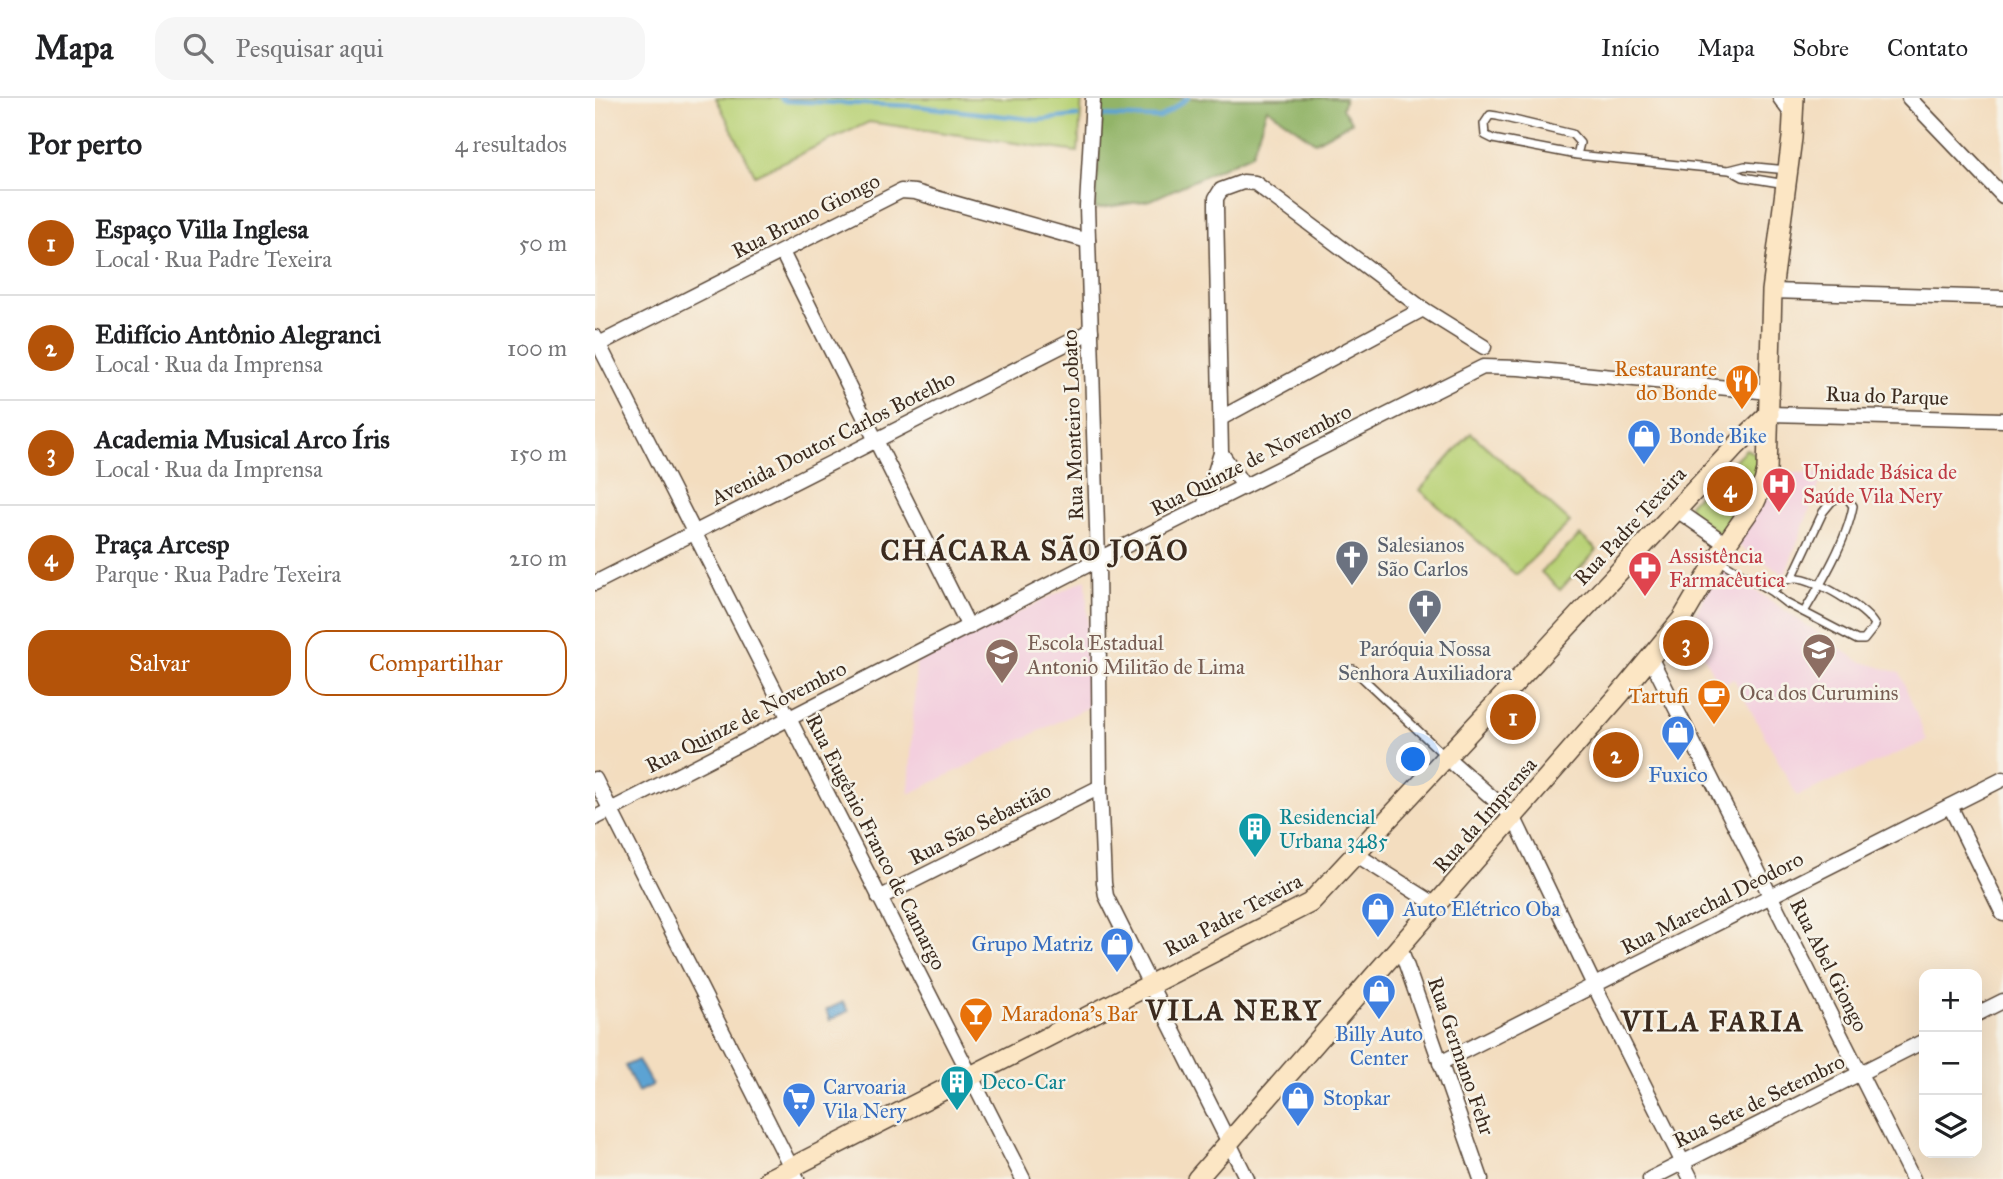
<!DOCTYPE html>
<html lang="pt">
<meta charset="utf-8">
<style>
:root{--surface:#fff;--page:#f6f6f6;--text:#202124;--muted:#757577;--line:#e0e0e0;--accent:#b45309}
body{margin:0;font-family:"IM FELL Great Primer",serif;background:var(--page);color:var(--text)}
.controls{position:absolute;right:21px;bottom:21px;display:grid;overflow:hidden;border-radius:14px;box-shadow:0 7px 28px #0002}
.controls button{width:63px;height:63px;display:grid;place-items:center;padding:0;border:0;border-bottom:2px solid var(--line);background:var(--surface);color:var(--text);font:35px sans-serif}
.you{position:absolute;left:819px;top:662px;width:24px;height:24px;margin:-18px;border:5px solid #fff;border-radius:50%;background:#1a73e8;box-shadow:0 0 0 10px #1a73e833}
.badge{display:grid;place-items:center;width:46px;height:46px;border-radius:50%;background:var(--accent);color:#fff;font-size:23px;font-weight:700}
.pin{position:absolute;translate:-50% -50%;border:4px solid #fff;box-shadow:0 2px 7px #0006}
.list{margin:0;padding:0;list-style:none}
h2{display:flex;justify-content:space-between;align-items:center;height:91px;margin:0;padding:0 28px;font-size:30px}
h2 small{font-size:23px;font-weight:400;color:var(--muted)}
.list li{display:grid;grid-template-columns:46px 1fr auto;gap:21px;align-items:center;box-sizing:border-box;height:105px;padding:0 28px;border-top:2px solid var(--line)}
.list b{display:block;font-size:26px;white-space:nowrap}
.list p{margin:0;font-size:23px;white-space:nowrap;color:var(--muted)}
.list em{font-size:23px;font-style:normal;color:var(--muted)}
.actions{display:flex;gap:14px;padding:21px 28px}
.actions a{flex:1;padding:16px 0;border:2px solid var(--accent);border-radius:21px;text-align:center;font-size:24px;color:var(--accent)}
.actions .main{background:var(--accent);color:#fff}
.icon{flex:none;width:38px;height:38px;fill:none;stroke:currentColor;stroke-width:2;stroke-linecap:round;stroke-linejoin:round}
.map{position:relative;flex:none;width:1408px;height:1081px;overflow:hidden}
header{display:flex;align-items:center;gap:42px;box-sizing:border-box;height:98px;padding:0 35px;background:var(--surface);border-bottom:2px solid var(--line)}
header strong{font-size:33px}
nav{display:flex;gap:38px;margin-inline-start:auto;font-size:24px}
.search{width:490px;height:63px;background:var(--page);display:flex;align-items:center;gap:18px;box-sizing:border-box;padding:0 24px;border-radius:21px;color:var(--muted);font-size:26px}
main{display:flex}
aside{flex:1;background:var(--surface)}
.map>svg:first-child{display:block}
</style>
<header>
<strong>Mapa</strong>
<div class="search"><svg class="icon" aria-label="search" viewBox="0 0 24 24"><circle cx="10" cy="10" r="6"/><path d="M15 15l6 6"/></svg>Pesquisar aqui</div>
<nav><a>Início</a><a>Mapa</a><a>Sobre</a><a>Contato</a></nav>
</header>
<main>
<aside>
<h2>Por perto<small>4 resultados</small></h2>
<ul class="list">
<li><span class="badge">1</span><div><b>Espaço Villa Inglesa</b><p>Local · Rua Padre Texeira</p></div><em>50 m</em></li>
<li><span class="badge">2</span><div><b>Edifício Antônio Alegranci</b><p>Local · Rua da Imprensa</p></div><em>100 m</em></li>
<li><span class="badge">3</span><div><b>Academia Musical Arco Íris</b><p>Local · Rua da Imprensa</p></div><em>150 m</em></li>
<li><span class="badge">4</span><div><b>Praça Arcesp</b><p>Parque · Rua Padre Texeira</p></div><em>210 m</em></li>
</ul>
<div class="actions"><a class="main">Salvar</a><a>Compartilhar</a></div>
</aside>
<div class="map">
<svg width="1408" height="1081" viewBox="0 0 1408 1081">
<rect width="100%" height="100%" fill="#f7f3e8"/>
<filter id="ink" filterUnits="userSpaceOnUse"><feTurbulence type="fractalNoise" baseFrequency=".0143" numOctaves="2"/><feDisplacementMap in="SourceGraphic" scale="14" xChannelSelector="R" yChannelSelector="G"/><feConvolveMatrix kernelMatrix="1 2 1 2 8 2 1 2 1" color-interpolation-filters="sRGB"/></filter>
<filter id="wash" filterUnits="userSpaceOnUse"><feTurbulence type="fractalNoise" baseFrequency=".00686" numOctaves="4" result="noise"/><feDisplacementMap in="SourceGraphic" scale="28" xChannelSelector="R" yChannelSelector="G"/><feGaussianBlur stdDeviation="1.57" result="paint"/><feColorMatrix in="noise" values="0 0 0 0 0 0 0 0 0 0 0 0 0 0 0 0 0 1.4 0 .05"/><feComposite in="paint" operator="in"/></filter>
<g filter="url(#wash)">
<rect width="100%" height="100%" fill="#f3ddbf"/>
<!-- built -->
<g fill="#f3cfde">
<polygon points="1175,374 1228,376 1190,477 1139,445"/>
<polygon points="1125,468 1264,563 1305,575 1332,643 1202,698 1139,581 1124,588 1094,528"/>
<polygon points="491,481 496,608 314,696 321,565"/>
</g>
<!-- green -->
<g fill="#b9d277" stroke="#7a7e4a" stroke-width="2">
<polygon points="121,0 487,0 483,54 274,24 160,77"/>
<polygon points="876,335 975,424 921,477 825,392"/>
<polygon points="1151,351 1162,357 1169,370 1130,441 1095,413 1094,406"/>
<polygon points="985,437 1002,452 965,492 946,474"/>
</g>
<!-- forest -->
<polygon fill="#92b468" stroke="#666f43" stroke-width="2" points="508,0 750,0 747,11 757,24 720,44 672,10 657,56 556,102 500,111"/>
<!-- water -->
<g fill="#5ca3d3" stroke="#4c6678" stroke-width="2">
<polygon points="248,904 253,913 235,922 231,912"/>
<polygon points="43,962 57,987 43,994 30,968"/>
</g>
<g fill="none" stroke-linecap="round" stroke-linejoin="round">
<!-- stream -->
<g stroke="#5ca3d3" stroke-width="4.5">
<polyline points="186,0 191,3 321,8 443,22 482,18"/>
<polyline points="503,18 565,20 593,0"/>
</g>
</g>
</g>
<g filter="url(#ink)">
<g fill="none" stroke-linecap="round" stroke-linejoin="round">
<!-- service casing -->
<g stroke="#574536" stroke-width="10">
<g id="service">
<polyline points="982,57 985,45 977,36 902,18 895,17 889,26 890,37 898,41 982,57 1134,72 1150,68 1193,72"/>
<polyline points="1135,72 1148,79 1191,86"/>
<path d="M1122 461 1177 494C1184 487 1189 480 1200 480 1219 479 1272 511 1280 528L1269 542H1262L1191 505 1177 494"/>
<path d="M1197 480 1228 414 1237 403 1248 398 1253 401 1258 408C1252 442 1227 484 1209 514"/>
<polyline points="758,571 849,657"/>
</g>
</g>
<!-- minor casing -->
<g stroke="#574536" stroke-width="17">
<g id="minor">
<polyline points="498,0 492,109 503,462 505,689 509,785 511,798 652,1081"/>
<polyline points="1185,0 1198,18"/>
<polyline points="1314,0 1408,98"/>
<polyline points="187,154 374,529"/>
<polyline points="1177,193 1408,200"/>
<polyline points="0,239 428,1081"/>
<polyline points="0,248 306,93 320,94 493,143"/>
<polyline points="1174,316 1408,322"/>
<polyline points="626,320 828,211"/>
<polyline points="626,355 649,388"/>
<polyline points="609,409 626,355 621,109 621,100 626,92 648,84 660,85 828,211 889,249"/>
<polyline points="1082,412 1131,446"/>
<polyline points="0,485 496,233"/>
<polyline points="1055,559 1318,1081"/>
<polyline points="852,660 918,718 1000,889 1096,1081"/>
<polyline points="0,681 202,1081"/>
<polyline points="1355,708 1408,816"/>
<polyline points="0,720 512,457 888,269 924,270 1175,294"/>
<polyline points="762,757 841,807"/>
<polyline points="284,800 505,689"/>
<polyline points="805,849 886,1081"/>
<polyline points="1382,916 1408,903"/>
<polyline points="845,965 1408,681"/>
<polyline points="1055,1081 1329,943"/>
</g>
</g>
<!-- secondary casing -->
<g stroke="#574536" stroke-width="22">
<g id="secondary">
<polyline points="174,1081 715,805 1141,348 1174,316"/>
<polyline points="602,1081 1025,596 1087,521 1131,446 1159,406 1169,384 1172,373 1177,193 1197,40 1199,0"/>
</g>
</g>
<!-- service -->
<use href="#service" stroke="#fff" stroke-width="7"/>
<!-- minor -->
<use href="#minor" stroke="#fff" stroke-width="14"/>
<!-- secondary -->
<use href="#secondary" stroke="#fce6c4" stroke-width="19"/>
</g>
</g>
<!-- icons -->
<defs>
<g id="restaurant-pin" transform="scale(1.75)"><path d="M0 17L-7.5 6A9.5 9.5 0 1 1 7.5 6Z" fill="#e8710a" stroke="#f7f3e8"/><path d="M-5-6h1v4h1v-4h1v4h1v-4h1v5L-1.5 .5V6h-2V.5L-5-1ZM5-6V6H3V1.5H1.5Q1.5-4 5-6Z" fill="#fff"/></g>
<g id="shop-pin" transform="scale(1.75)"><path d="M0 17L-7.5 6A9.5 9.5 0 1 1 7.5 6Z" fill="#3f7fe0" stroke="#f7f3e8"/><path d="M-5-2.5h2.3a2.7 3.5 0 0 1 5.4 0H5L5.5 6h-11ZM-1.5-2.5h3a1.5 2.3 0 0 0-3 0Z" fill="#fff"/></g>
<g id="hospital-pin" transform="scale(1.75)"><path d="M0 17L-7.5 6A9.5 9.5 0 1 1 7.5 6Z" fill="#e0444e" stroke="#f7f3e8"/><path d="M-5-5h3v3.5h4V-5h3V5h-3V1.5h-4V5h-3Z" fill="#fff"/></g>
<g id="church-pin" transform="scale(1.75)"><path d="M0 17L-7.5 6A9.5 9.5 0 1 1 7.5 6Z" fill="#6b7280" stroke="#f7f3e8"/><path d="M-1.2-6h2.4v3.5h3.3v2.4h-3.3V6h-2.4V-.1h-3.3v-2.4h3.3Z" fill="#fff"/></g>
<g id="pharmacy-pin" transform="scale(1.75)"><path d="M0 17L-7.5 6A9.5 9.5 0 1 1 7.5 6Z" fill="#e0444e" stroke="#f7f3e8"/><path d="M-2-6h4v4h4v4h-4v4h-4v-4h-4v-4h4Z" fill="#fff"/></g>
<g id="school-pin" transform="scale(1.75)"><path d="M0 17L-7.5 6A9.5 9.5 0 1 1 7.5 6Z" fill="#8d6e63" stroke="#f7f3e8"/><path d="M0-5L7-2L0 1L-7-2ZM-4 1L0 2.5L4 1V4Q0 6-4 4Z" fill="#fff"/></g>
<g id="cafe-pin" transform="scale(1.75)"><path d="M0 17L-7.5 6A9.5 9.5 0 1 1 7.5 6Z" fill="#e8710a" stroke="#f7f3e8"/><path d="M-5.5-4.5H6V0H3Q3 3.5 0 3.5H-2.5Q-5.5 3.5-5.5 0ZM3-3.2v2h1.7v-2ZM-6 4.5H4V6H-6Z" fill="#fff"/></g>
<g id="building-pin" transform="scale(1.75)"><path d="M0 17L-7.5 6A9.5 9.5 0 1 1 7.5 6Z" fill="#0f9aa8" stroke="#f7f3e8"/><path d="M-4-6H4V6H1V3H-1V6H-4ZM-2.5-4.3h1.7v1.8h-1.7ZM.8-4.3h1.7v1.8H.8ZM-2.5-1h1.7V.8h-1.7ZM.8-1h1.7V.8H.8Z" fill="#fff"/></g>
<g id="bar-pin" transform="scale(1.75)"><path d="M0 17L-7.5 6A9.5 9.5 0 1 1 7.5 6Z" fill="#e8710a" stroke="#f7f3e8"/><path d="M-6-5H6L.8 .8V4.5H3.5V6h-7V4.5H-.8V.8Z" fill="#fff"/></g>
<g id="supermarket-pin" transform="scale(1.75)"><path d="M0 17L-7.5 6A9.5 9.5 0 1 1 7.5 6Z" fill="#3f7fe0" stroke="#f7f3e8"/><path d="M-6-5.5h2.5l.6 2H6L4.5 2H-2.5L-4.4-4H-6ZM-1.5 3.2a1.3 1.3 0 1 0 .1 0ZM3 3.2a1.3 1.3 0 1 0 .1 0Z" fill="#fff"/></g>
</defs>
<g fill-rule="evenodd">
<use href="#restaurant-pin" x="1147" y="283"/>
<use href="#shop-pin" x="1049" y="338"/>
<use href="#hospital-pin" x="1184" y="386"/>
<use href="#church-pin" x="757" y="459"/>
<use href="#pharmacy-pin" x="1050" y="470"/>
<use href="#church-pin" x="830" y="508"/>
<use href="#school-pin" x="1224" y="552"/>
<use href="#school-pin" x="407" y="557"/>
<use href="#cafe-pin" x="1119" y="598"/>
<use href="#shop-pin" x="1083" y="634"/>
<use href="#building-pin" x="660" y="731"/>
<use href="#shop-pin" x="783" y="811"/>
<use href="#shop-pin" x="522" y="846"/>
<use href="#shop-pin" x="784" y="893"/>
<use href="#bar-pin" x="381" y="916"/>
<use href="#building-pin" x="362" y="984"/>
<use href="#shop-pin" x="703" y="1000"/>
<use href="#supermarket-pin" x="204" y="1001"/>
</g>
<g text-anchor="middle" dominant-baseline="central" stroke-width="5" stroke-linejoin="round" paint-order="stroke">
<!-- street labels -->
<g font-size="21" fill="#3b2a1e" stroke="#f7f3e8">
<text transform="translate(211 118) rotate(-27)">Rua Bruno Giongo</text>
<text transform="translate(1292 298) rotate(2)">Rua do Parque</text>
<text transform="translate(478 327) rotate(-92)">Rua Monteiro Lobato</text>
<text transform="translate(238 340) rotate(-27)">Avenida Doutor Carlos Botelho</text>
<text transform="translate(656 362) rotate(-27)">Rua Quinze de Novembro</text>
<text transform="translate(1035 428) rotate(-47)">Rua Padre Texeira</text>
<text transform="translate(151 619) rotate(-27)">Rua Quinze de Novembro</text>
<text transform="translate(890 717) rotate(-49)">Rua da Imprensa</text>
<text transform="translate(385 726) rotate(-27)">Rua São Sebastião</text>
<text transform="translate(281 744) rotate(63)">Rua Eugênio Franco de Camargo</text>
<text transform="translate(1117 805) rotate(-27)">Rua Marechal Deodoro</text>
<text transform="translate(638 817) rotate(-28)">Rua Padre Texeira</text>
<text transform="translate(1234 867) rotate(63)">Rua Abel Giongo</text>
<text transform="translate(866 958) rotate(71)">Rua Germano Fehr</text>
<text transform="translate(1164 1003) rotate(-26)">Rua Sete de Setembro</text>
</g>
<!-- food labels -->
<g font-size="21" fill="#c56008" stroke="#f7f3e8" text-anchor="end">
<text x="1122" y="271">Restaurante<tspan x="1122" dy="24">do Bonde</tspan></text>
<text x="1094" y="598">Tartufi</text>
<text x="406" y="916" text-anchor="start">Maradona's Bar</text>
</g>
<!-- shop labels -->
<g font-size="21" fill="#366cbe" stroke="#f7f3e8" text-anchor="start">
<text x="1074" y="338">Bonde Bike</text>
<text x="1083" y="677" text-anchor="middle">Fuxico</text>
<text x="808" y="811">Auto Elétrico Oba</text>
<text x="498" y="846" text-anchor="end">Grupo Matriz</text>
<text x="784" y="936" text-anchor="middle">Billy Auto<tspan x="784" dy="24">Center</tspan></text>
<text x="228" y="989">Carvoaria<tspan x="228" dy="24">Vila Nery</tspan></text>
<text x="728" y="1000">Stopkar</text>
</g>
<!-- health labels -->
<g font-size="21" fill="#be3a42" stroke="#f7f3e8" text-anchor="start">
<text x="1208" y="374">Unidade Básica de<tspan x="1208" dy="24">Saúde Vila Nery</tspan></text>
<text x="1074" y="458">Assistência<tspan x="1074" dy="24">Farmacêutica</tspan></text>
</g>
<!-- worship labels -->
<g font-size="21" fill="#5b616d" stroke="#f7f3e8" text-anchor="start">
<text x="782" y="447">Salesianos<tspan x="782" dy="24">São Carlos</tspan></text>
<text x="830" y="551" text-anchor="middle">Paróquia Nossa<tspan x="830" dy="24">Senhora Auxiliadora</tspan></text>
</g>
<!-- education labels -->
<g font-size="21" fill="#785e54" stroke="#f7f3e8" text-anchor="start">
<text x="432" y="545">Escola Estadual<tspan x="432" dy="24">Antonio Militão de Lima</tspan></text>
<text x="1224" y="595" text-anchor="middle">Oca dos Curumins</text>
</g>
<!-- culture labels -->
<g font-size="21" fill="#0d838f" stroke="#f7f3e8" text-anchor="start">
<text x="684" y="719">Residencial<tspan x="684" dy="24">Urbana 3485</tspan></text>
<text x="386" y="984">Deco-Car</text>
</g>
<!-- district labels -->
<g font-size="28" font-weight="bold" letter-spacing="2" fill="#3b2a1e" stroke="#f7f3e8">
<text x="440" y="452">CHÁCARA SÃO JOÃO</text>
<text x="639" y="912">VILA NERY</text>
<text x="1118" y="923">VILA FARIA</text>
</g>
</g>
</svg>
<div class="controls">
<button>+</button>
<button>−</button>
<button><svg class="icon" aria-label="layers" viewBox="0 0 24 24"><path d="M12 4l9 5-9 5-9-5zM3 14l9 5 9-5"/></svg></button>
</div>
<div class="you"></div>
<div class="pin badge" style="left:918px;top:619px">1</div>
<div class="pin badge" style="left:1021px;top:657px">2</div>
<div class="pin badge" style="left:1091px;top:545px">3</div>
<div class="pin badge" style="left:1135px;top:391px">4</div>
</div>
</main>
